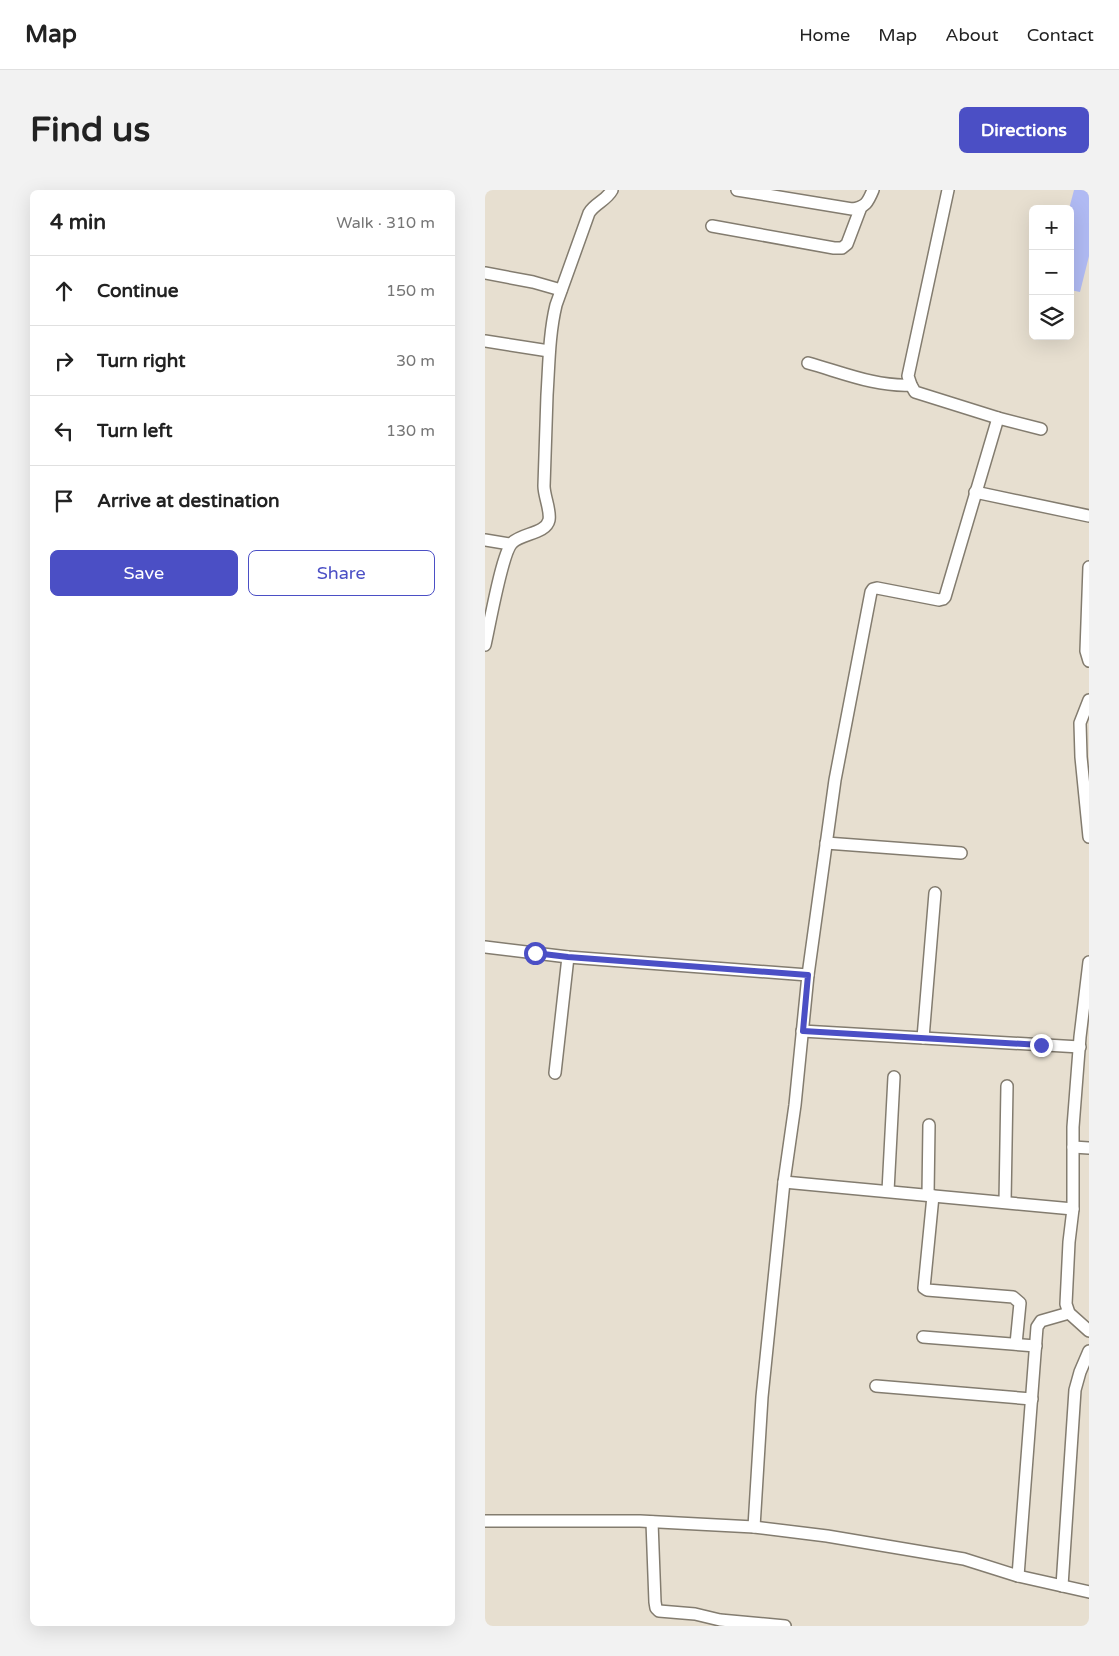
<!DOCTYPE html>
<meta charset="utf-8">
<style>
:root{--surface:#fff;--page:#f2f2f2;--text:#222;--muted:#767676;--line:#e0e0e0;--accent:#4b4fc5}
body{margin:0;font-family:"Varela Round",sans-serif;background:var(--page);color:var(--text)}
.controls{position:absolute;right:15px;top:15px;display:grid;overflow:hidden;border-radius:8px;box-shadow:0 5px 20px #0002}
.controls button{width:45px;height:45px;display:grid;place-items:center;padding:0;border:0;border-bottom:1px solid var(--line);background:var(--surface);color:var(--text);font:25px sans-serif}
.stop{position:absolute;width:15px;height:15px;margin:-11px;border:4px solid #4b4fc5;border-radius:50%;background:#fff}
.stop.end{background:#4b4fc5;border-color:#fff;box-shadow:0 1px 5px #0008}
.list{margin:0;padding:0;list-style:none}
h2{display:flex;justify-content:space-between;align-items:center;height:65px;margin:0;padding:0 20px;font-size:21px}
h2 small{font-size:16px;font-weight:400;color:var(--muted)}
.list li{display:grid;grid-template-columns:32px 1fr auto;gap:15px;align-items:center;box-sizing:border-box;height:70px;padding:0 20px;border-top:1px solid var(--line)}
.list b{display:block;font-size:19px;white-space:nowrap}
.list em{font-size:16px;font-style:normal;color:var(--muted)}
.actions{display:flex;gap:10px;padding:15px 20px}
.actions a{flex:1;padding:11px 0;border:1px solid var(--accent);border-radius:8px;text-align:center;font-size:18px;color:var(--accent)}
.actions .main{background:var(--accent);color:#fff}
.icon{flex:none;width:28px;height:28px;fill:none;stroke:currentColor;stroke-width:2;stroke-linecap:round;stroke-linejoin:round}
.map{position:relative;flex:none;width:604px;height:1436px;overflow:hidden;border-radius:8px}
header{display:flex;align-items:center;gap:30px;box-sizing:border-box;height:70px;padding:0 25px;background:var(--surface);border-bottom:1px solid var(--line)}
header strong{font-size:24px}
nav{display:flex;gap:28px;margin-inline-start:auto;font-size:18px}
.intro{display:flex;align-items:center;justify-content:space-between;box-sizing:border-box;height:120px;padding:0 30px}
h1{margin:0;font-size:35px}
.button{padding:12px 22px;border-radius:8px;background:var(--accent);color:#fff;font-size:18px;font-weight:700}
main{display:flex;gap:30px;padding:0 30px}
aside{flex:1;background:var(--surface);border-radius:8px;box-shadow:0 5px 20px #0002}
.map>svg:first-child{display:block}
</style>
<header>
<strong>Map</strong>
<nav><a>Home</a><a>Map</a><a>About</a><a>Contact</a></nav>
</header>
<div class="intro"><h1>Find us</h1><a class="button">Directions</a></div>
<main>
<aside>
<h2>4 min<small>Walk · 310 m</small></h2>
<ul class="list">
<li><svg class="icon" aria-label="ahead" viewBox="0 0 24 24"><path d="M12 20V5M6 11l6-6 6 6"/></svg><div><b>Continue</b></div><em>150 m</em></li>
<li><svg class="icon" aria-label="right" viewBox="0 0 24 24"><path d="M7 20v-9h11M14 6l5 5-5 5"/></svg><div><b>Turn right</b></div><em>30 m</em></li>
<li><svg class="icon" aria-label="left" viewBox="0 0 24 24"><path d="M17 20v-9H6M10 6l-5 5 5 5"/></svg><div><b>Turn left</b></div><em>130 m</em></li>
<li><svg class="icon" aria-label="arrive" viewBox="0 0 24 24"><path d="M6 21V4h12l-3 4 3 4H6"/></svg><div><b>Arrive at destination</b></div></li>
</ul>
<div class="actions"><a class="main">Save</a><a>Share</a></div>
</aside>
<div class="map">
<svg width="604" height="1436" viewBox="0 0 604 1436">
<rect width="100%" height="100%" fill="#e7dfd0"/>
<!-- building -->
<polygon fill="#b0baf3" points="589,0 604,0 604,66 595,102 585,100 584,19"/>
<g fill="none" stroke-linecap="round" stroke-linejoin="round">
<!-- minor casing -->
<g stroke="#837c6f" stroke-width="14">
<g id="minor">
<path d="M252 0 367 19C381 17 383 12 388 0"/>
<polyline points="463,0 423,186 426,195 430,202 513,228 556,239"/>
<polyline points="227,36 349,58 357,58 362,54 376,17"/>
<polyline points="0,83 48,92 76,100"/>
<polyline points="0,151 64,161"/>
<path d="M323 173C356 182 391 197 426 195"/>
<polyline points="490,302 604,326"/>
<polyline points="0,350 25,354"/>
<polyline points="604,377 601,461 604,471"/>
<path d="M0 455C4 438 17 363 27 353 36 343 61 344 64 330 66 321 59 306 59 296 60 266 61 235 62 205 64 175 64 144 71 115L104 23C110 13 121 11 127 0"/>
<polyline points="604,510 595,533 596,567 604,647"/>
<polyline points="341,653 476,663"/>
<polyline points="0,757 83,767 323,785"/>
<polyline points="604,772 595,847 588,937 588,1019 584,1052 581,1114 584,1123 604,1141"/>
<polyline points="317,841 595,857"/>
<polyline points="438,848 450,703"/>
<polyline points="70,883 83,767"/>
<polyline points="588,957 604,958"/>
<polyline points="299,992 588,1019"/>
<polyline points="403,1001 409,887"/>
<polyline points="443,1005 444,935"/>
<polyline points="448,1006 439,1098 442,1100 528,1107 535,1113 531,1154"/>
<polyline points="520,1012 522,896"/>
<polyline points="438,1147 551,1156"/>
<polyline points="391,1196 547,1209"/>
<polyline points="0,1331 155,1331 269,1337 342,1346 479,1369 533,1386 604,1402"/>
<polyline points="167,1332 170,1412 171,1418 174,1421 210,1424 235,1430 300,1436"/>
<polyline points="269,1337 277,1207 299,992 310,915 323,785 350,590 386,402 388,399 392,398 454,410 458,409 460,407 513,228"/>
<polyline points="533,1386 552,1137 556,1131 584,1123"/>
<polyline points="577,1396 590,1200 595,1182 604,1161"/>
</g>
</g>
<!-- minor -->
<use href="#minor" stroke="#fff" stroke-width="11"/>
</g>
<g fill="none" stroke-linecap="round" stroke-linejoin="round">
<!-- route -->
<polyline stroke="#4b4fc5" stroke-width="6" points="50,763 83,767 323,785 318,841 556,855"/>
</g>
</svg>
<div class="controls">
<button>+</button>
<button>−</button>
<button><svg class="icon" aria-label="layers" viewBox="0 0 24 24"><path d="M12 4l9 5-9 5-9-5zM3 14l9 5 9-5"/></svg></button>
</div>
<div class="stop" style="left:50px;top:763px"></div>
<div class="stop end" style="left:556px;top:855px"></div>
</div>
</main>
